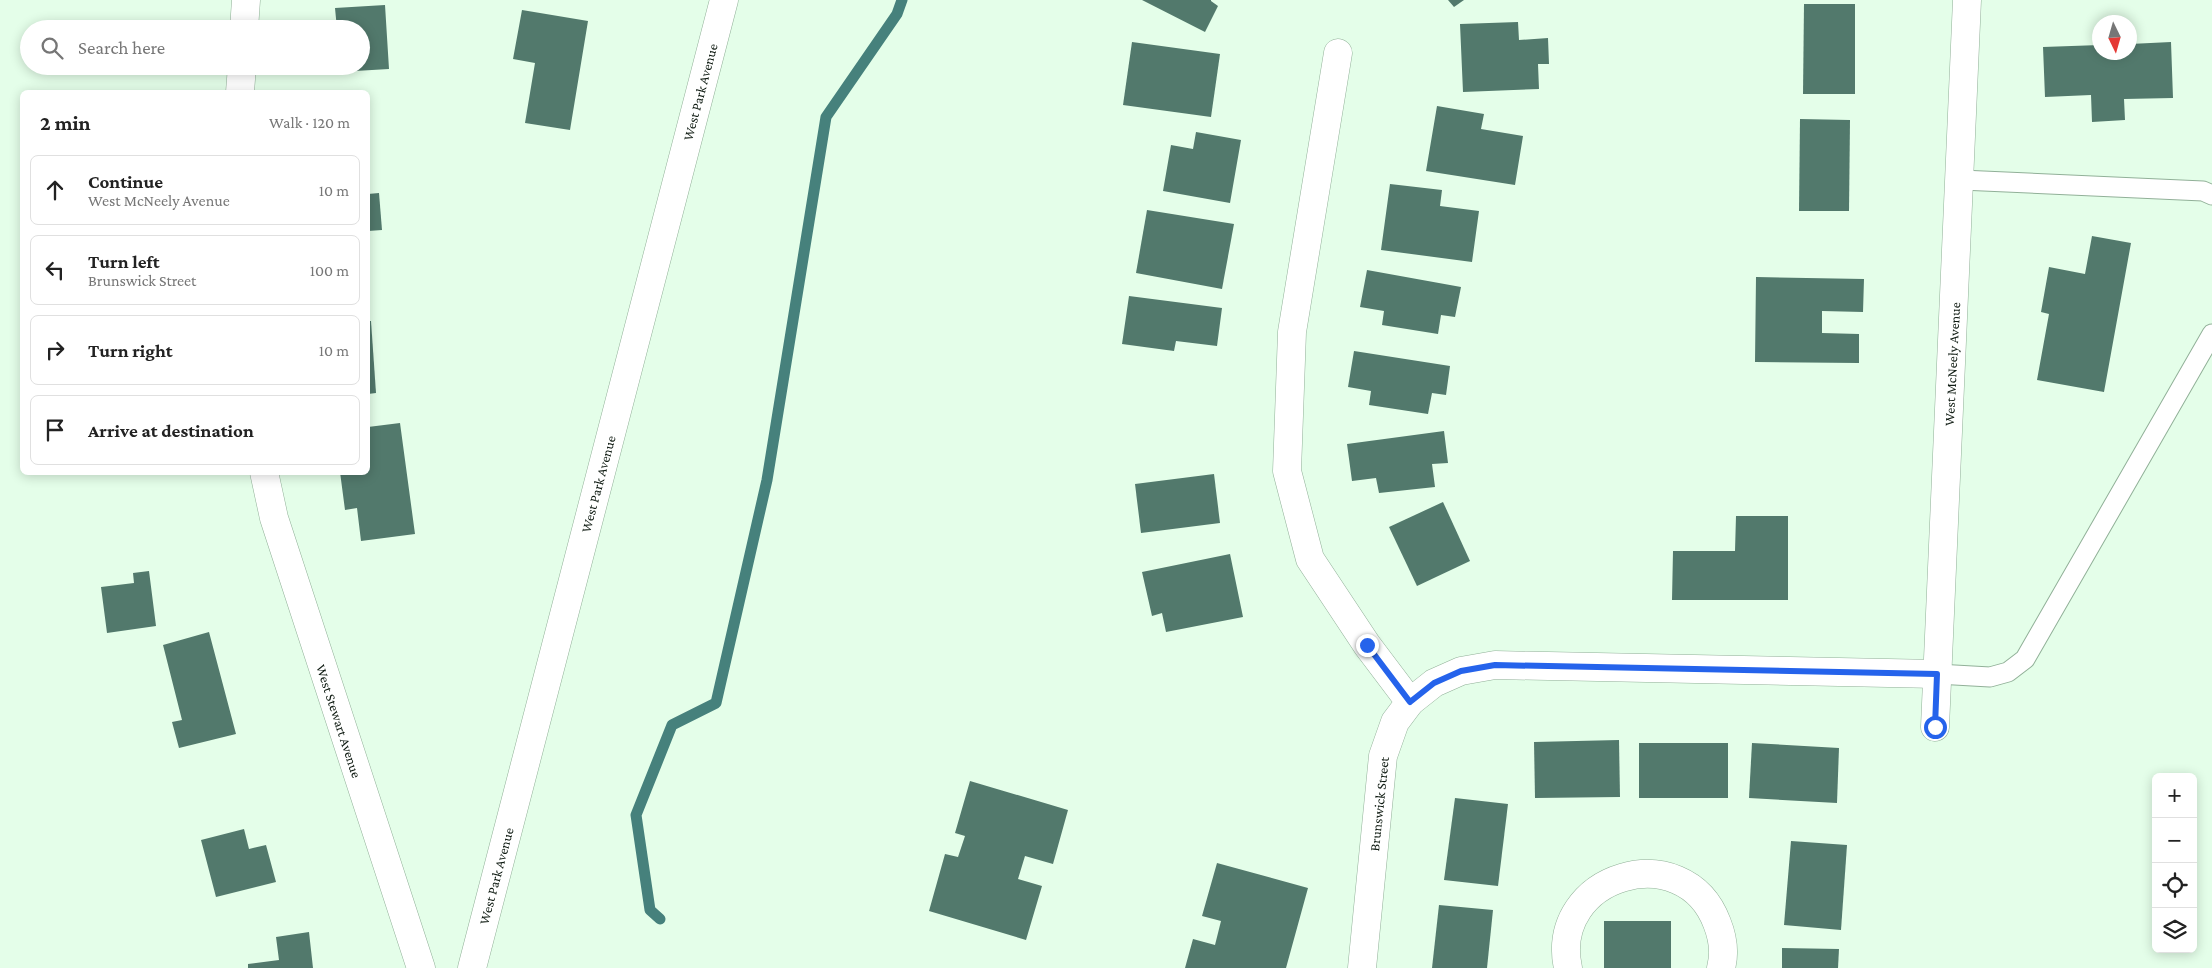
<!DOCTYPE html>
<meta charset="utf-8">
<style>
:root{--surface:#fff;--page:#f2f2f2;--text:#222;--muted:#767676;--line:#e0e0e0}
body{margin:0;font-family:"Crimson Pro",serif;background:var(--page);color:var(--text)}
.controls{position:absolute;right:15px;bottom:15px;display:grid;overflow:hidden;border-radius:8px;box-shadow:0 2px 12px #0003}
.controls button{width:45px;height:45px;display:grid;place-items:center;padding:0;border:0;border-bottom:1px solid var(--line);background:var(--surface);color:var(--text);font:25px sans-serif}
.compass{position:absolute;left:2092px;top:15px;width:45px;height:45px;border-radius:50%;background:var(--surface);box-shadow:0 2px 12px #0003;rotate:175deg}
.stop{position:absolute;width:15px;height:15px;margin:-11px;border:4px solid #2563eb;border-radius:50%;background:#fff}
.stop.end{background:#2563eb;border-color:#fff;box-shadow:0 1px 5px #0008}
.list{margin:0;padding:0;list-style:none}
h2{display:flex;justify-content:space-between;align-items:center;height:65px;margin:0;padding:0 20px;font-size:21px}
h2 small{font-size:16px;font-weight:400;color:var(--muted)}
.list li{display:grid;grid-template-columns:32px 1fr auto;gap:15px;align-items:center;box-sizing:border-box;height:70px;margin:0 10px 10px;padding:0 10px;border:1px solid var(--line);border-radius:8px}
.list b{display:block;font-size:19px;white-space:nowrap}
.list p{margin:0;font-size:16px;white-space:nowrap;color:var(--muted)}
.list em{font-size:16px;font-style:normal;color:var(--muted)}
.icon{flex:none;width:28px;height:28px;fill:none;stroke:currentColor;stroke-width:2;stroke-linecap:round;stroke-linejoin:round}
.map{position:relative;flex:none;width:2212px;height:968px;overflow:hidden}
.search{position:absolute;background:var(--surface);box-shadow:0 2px 12px #0003;left:20px;top:20px;width:350px;height:55px;display:flex;align-items:center;gap:12px;box-sizing:border-box;padding:0 18px;border-radius:28px;color:var(--muted);font-size:19px}
.panel{position:absolute;background:var(--surface);box-shadow:0 2px 12px #0003;left:20px;top:90px;width:350px;height:385px;border-radius:8px}
.map>svg:first-child{display:block}
</style>
<div class="map">
<svg width="2212" height="968" viewBox="0 0 2212 968">
<rect width="100%" height="100%" fill="#e4fee9"/>
<g fill="none" stroke-linecap="round" stroke-linejoin="round">
<!-- stream -->
<polyline stroke="#46817c" stroke-width="11" points="660,919 650,910 636,815 672,725 716,703 767,480 826,117 897,14 902,0"/>
</g>
<!-- building -->
<g fill="#52796c">
<polygon points="1142,0 1211,0 1211,1 1218,6 1205,32"/>
<polygon points="1448,0 1464,0 1454,7"/>
<polygon points="1804,4 1855,4 1855,94 1803,94"/>
<polygon points="385,5 389,69 321,73 320,66 361,66 361,29 337,29 335,8"/>
<polygon points="522,10 588,21 570,130 525,123 535,63 513,59"/>
<polygon points="1518,22 1519,40 1548,38 1549,64 1538,64 1539,89 1463,92 1460,24"/>
<polygon points="1132,42 1220,54 1211,117 1123,105"/>
<polygon points="2171,42 2173,98 2124,99 2125,120 2092,122 2091,95 2045,97 2043,47 2100,45 2100,52 2130,52 2130,44"/>
<polygon points="1437,106 1484,114 1481,129 1523,136 1515,185 1426,171"/>
<polygon points="1800,119 1850,120 1849,211 1799,211"/>
<polygon points="1196,132 1241,140 1230,203 1163,191 1171,145 1193,149"/>
<polygon points="1390,184 1442,190 1440,206 1479,211 1472,262 1381,250"/>
<polygon points="379,193 382,230 368,231 368,194"/>
<polygon points="1147,210 1234,224 1222,289 1136,273"/>
<polygon points="2092,236 2131,243 2104,392 2037,380 2049,314 2041,312 2049,267 2085,274"/>
<polygon points="1367,270 1461,287 1455,317 1441,315 1438,334 1382,325 1384,311 1360,307"/>
<polygon points="1756,277 1864,279 1863,312 1822,311 1822,333 1859,334 1859,363 1755,362"/>
<polygon points="1129,296 1222,308 1217,346 1176,341 1174,351 1122,344"/>
<polygon points="368,321 371,321 376,393 368,394"/>
<polygon points="1354,351 1450,366 1446,395 1432,393 1428,414 1369,405 1371,391 1348,387"/>
<polygon points="400,423 415,534 361,541 357,508 345,510 340,472 368,472 368,427"/>
<polygon points="1444,431 1448,463 1432,464 1435,487 1379,493 1376,478 1352,481 1347,444"/>
<polygon points="1214,474 1220,523 1141,533 1135,484"/>
<polygon points="1443,502 1470,561 1417,586 1389,527"/>
<polygon points="1736,516 1788,516 1788,600 1672,600 1673,551 1735,551"/>
<polygon points="1230,554 1243,617 1166,632 1162,613 1152,616 1142,572"/>
<polygon points="149,571 156,626 107,633 101,587 134,583 133,573"/>
<polygon points="209,632 236,734 179,748 172,722 182,720 163,645"/>
<polygon points="1619,740 1620,797 1535,798 1534,742"/>
<rect x="1639" y="743" width="89" height="55"/>
<polygon points="1752,743 1839,748 1837,803 1749,798"/>
<polygon points="970,781 1068,810 1053,864 1025,856 1018,879 1042,886 1026,940 929,911 945,854 958,857 965,836 955,833"/>
<polygon points="1455,798 1508,804 1498,886 1444,880"/>
<polygon points="244,829 249,849 266,845 276,882 216,897 201,840"/>
<polygon points="1791,841 1847,845 1841,930 1784,925"/>
<polygon points="1217,863 1308,888 1286,968 1185,968 1193,939 1215,945 1221,921 1202,916"/>
<polygon points="1439,905 1493,910 1487,968 1432,968"/>
<rect x="1604" y="921" width="67" height="47"/>
<polygon points="309,932 313,968 248,968 248,964 279,960 276,937"/>
<polygon points="1782,948 1839,949 1838,968 1782,968"/>
</g>
<g fill="none" stroke-linecap="round" stroke-linejoin="round">
<!-- lane casing -->
<g stroke="#91b098" stroke-width="21">
<g id="lane">
<polyline points="1961,180 2203,191 2212,195"/>
<polyline points="1937,674 1990,677 2008,672 2025,659 2212,334"/>
</g>
</g>
<!-- street casing -->
<g stroke="#91b098" stroke-width="29">
<g id="street">
<polyline points="244,29 246,0"/>
<polyline points="1338,53 1292,332 1287,471 1310,559 1367,645 1410,702"/>
<polyline points="240,92 242,66"/>
<polyline points="264,472 274,518 421,968"/>
<polyline points="1935,727 1967,0"/>
<polyline points="1362,968 1383,756 1395,722 1410,702 1434,683 1461,671 1495,665 1937,674"/>
<path d="M1568 968C1548 875 1684 835 1717 923 1723 938 1725 953 1721 968"/>
</g>
</g>
<!-- secondary casing -->
<g stroke="#91b098" stroke-width="29">
<polyline id="secondary" points="472,968 724,0"/>
</g>
<!-- lane -->
<use href="#lane" stroke="#fff" stroke-width="19"/>
<!-- street -->
<use href="#street" stroke="#fff" stroke-width="28"/>
<!-- secondary -->
<use href="#secondary" stroke="#fff" stroke-width="28"/>
</g>
<g fill="none" stroke-linecap="round" stroke-linejoin="round">
<!-- route -->
<polyline stroke="#2563eb" stroke-width="6" points="1367,645 1410,702 1434,683 1461,671 1495,665 1937,674 1935,727"/>
</g>
<g text-anchor="middle" dominant-baseline="central" stroke-width="4" stroke-linejoin="round" paint-order="stroke">
<!-- street labels -->
<g font-size="14" fill="#111d14" stroke="#fff">
<text transform="translate(700 92) rotate(-75)">West Park Avenue</text>
<text transform="translate(1952 364) rotate(-87)">West McNeely Avenue</text>
<text transform="translate(598 484) rotate(-75)">West Park Avenue</text>
<text transform="translate(339 721) rotate(72)">West Stewart Avenue</text>
<text transform="translate(1379 804) rotate(-84)">Brunswick Street</text>
<text transform="translate(496 876) rotate(-75)">West Park Avenue</text>
</g>
</g>
</svg>
<div class="controls">
<button>+</button>
<button>−</button>
<button><svg class="icon" aria-label="locate" viewBox="0 0 24 24"><circle cx="12" cy="12" r="6"/><path d="M12 2v4M12 18v4M2 12h4M18 12h4"/></svg></button>
<button><svg class="icon" aria-label="layers" viewBox="0 0 24 24"><path d="M12 4l9 5-9 5-9-5zM3 14l9 5 9-5"/></svg></button>
</div>
<svg class="compass" viewBox="-18 -18 36 36"><path d="M0-13l5 13h-10z" fill="#e53935"/><path d="M0 13l5-13h-10z" fill="#767676"/></svg>
<div class="stop" style="left:1935px;top:727px"></div>
<div class="stop end" style="left:1367px;top:645px"></div>
<div class="search"><svg class="icon" aria-label="search" viewBox="0 0 24 24"><circle cx="10" cy="10" r="6"/><path d="M15 15l6 6"/></svg>Search here</div>
<section class="panel">
<h2>2 min<small>Walk · 120 m</small></h2>
<ul class="list">
<li><svg class="icon" aria-label="ahead" viewBox="0 0 24 24"><path d="M12 20V5M6 11l6-6 6 6"/></svg><div><b>Continue</b><p>West McNeely Avenue</p></div><em>10 m</em></li>
<li><svg class="icon" aria-label="left" viewBox="0 0 24 24"><path d="M17 20v-9H6M10 6l-5 5 5 5"/></svg><div><b>Turn left</b><p>Brunswick Street</p></div><em>100 m</em></li>
<li><svg class="icon" aria-label="right" viewBox="0 0 24 24"><path d="M7 20v-9h11M14 6l5 5-5 5"/></svg><div><b>Turn right</b></div><em>10 m</em></li>
<li><svg class="icon" aria-label="arrive" viewBox="0 0 24 24"><path d="M6 21V4h12l-3 4 3 4H6"/></svg><div><b>Arrive at destination</b></div></li>
</ul>
</section>
</div>
